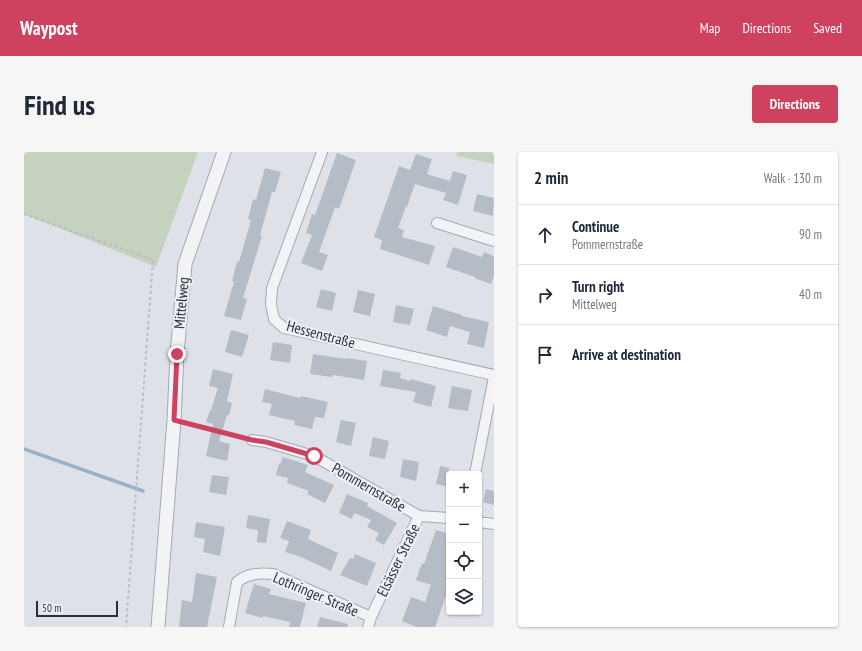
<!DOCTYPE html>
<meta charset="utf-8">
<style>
:root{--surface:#fff;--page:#f6f6f7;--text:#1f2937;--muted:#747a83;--line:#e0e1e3;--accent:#ce425f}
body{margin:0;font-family:"PT Sans Narrow",sans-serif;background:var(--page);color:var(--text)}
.controls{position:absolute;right:12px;bottom:12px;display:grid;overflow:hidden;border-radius:4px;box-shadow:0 1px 3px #0004}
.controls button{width:36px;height:36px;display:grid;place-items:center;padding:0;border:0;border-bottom:1px solid var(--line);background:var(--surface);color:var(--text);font:20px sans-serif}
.scale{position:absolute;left:12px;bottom:10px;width:82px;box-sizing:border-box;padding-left:4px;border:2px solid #27313f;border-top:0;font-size:11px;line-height:14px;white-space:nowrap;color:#27313f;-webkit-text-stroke:3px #edf1f5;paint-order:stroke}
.stop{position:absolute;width:12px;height:12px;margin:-9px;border:3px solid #ce425f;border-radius:50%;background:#fff}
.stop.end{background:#ce425f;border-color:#fff;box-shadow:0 1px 4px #0008}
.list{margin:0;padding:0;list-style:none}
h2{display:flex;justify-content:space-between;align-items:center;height:52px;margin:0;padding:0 16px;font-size:17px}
h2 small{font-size:13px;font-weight:400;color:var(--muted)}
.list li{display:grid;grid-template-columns:26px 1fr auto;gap:12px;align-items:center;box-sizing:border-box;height:60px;padding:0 16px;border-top:1px solid var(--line)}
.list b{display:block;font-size:15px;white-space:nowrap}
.list p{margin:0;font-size:13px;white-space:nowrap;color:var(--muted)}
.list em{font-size:13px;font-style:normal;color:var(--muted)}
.icon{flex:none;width:22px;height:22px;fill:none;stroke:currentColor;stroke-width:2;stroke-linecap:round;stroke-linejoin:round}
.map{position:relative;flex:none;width:470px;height:475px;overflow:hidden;border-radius:4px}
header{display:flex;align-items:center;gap:24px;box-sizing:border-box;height:56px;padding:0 20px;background:var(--accent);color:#fff}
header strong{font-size:19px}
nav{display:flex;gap:22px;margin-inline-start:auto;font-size:14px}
.intro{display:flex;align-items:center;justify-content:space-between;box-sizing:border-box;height:96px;padding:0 24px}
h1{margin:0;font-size:28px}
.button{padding:10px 18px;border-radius:4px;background:var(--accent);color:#fff;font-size:14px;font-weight:700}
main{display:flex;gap:24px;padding:0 24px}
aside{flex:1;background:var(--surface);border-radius:4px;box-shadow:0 1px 3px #0004}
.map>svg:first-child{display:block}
</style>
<header>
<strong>Waypost</strong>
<nav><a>Map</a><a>Directions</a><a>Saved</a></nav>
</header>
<div class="intro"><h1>Find us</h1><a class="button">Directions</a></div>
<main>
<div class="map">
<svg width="470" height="475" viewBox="0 0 470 475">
<rect width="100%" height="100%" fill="#dee2e8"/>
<!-- green -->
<g fill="#c5d2bf">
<polygon points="0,0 174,0 132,115 0,62"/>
<polygon points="433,0 470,0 470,12 432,4"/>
</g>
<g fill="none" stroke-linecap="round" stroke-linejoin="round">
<!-- stream -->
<polyline stroke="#99b2c8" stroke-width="3.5" points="0,297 119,339"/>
</g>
<!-- building -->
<g fill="#b5bcc5">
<polygon points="313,1 332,8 315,57 311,55 295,100 304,103 298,119 277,111 288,83 282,81 288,62 291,63"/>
<polygon points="392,2 408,7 403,22 426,29 429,19 443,23 434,53 419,48 422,41 391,32 383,55 382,54 374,76 380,78 378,85 411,94 405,113 356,97 358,88 350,85 375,14 386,18"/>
<polygon points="241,16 257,20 251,40 248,40 236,83 238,84 219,146 223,147 217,168 200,164 210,130 208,129 213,110 215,110 227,68 224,67 229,47 232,48"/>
<polygon points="453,42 470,46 469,64 449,59"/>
<polygon points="429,95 458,105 460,100 470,104 470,124 467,132 450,126 451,125 422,115"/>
<polygon points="297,137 312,141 308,159 292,155"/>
<polygon points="334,138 351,142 346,164 329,160"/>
<polygon points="372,153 390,157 386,173 369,170"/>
<polygon points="409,154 438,163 438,164 465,170 460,196 443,192 446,180 426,174 423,185 402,178"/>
<polygon points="207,178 225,183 218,205 201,200"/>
<polygon points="249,190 268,193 266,211 246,208"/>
<polygon points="289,202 322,207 322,206 343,209 340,228 309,223 308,225 286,222"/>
<polygon points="189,217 209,222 203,249 208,251 205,263 203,263 195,289 206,292 203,309 182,304 189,272 182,270 186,258 187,258 194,236 185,234"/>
<polygon points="359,218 377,221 376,226 386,229 387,227 412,234 407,255 389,250 392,240 356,234"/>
<polygon points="428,234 448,238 444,259 424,256"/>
<polygon points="241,237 276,246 277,244 304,250 300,266 291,265 288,277 270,273 271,269 245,263 248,252 238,250"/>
<polygon points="317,268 332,271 327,294 312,290"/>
<polygon points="349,285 365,289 361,307 345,304"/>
<polygon points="259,305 284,313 281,320 310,333 301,351 283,342 285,339 263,331 264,326 252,323 255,311 256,312"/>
<polygon points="379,307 395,310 392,329 376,325"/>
<polygon points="416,314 425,316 425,335 412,332"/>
<polygon points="188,323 205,325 202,343 185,340"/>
<polygon points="462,337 470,339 470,353 459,350"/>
<polygon points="323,342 344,351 343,354 373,371 360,393 351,388 355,381 343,375 347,368 330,361 328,367 315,361"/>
<polygon points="224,363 246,367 242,391 233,390 234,378 222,376"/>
<polygon points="263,369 287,378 284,387 314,401 307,419 277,405 261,400 265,389 256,386"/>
<polygon points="172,370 201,375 196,404 179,400 181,387 170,385"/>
<polygon points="412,378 425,382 425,435 411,475 392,475 378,469 387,445 401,450 407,433 392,428 398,411 400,412"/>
<polygon points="331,402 352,411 343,434 316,423 326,406 329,407"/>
<polygon points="172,421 193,425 183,475 155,475 158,448 168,450"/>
<polygon points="230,432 247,437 245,442 282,451 276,475 265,475 266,470 239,464 239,466 221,461"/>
<polygon points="296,465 324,472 323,475 293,475"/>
</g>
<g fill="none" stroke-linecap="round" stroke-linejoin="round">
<!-- minor casing -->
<g stroke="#a3a9b2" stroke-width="12">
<g id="minor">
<polyline points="298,0 248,136 247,152 250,167 260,176 470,223"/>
<polyline points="413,71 470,89"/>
<polyline points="228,288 242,290 290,304 395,364 425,366"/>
<polyline points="451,322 470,225"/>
<polyline points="455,370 470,372"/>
<path d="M205 475 213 430C224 421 235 421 249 422L347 465"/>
<polyline points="344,475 347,465 395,364"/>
</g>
</g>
<!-- tertiary casing -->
<g stroke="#a3a9b2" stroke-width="15">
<polyline id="tertiary" points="134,475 150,268 153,202 161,112 200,0"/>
</g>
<!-- path -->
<g stroke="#b8bdc3" stroke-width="2" stroke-dasharray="3 3" stroke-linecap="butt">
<polyline points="0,62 129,108 102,475"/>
<polyline points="161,271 219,286"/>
</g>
<!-- minor -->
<use href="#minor" stroke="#f1f3f6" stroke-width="10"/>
<!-- tertiary -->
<use href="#tertiary" stroke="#f1f3f6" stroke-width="13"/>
</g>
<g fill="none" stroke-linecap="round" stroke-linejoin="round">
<!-- route -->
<polyline stroke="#ce425f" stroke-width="5" points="153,202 150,268 228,288 242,290 290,304"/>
</g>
<g text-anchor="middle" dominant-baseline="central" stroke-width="4" stroke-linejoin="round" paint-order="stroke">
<!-- street labels -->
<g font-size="15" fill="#27313f" stroke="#edf1f5">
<text transform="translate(157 151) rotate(-85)">Mittelweg</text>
<text transform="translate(297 182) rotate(15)">Hessenstraße</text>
<text transform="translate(345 335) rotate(30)">Pommernstraße</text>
<text transform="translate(374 408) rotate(-64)">Elsässer Straße</text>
<text transform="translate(292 442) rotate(23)">Lothringer Straße</text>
</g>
</g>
</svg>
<div class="controls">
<button>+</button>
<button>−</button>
<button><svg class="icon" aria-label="locate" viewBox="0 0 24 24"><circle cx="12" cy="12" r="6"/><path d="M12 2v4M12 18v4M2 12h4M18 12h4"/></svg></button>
<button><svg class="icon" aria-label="layers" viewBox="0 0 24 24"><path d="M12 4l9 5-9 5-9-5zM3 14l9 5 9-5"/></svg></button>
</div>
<div class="scale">50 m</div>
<div class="stop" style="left:290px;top:304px"></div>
<div class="stop end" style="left:153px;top:202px"></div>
</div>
<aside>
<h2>2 min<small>Walk · 130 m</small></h2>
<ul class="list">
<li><svg class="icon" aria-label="ahead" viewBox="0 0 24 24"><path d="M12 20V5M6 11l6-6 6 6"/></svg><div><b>Continue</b><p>Pommernstraße</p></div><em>90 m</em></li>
<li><svg class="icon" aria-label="right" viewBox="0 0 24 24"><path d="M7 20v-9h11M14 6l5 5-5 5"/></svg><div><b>Turn right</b><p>Mittelweg</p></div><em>40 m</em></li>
<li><svg class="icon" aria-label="arrive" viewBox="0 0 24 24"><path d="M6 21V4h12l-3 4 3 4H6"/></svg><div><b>Arrive at destination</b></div></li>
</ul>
</aside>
</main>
